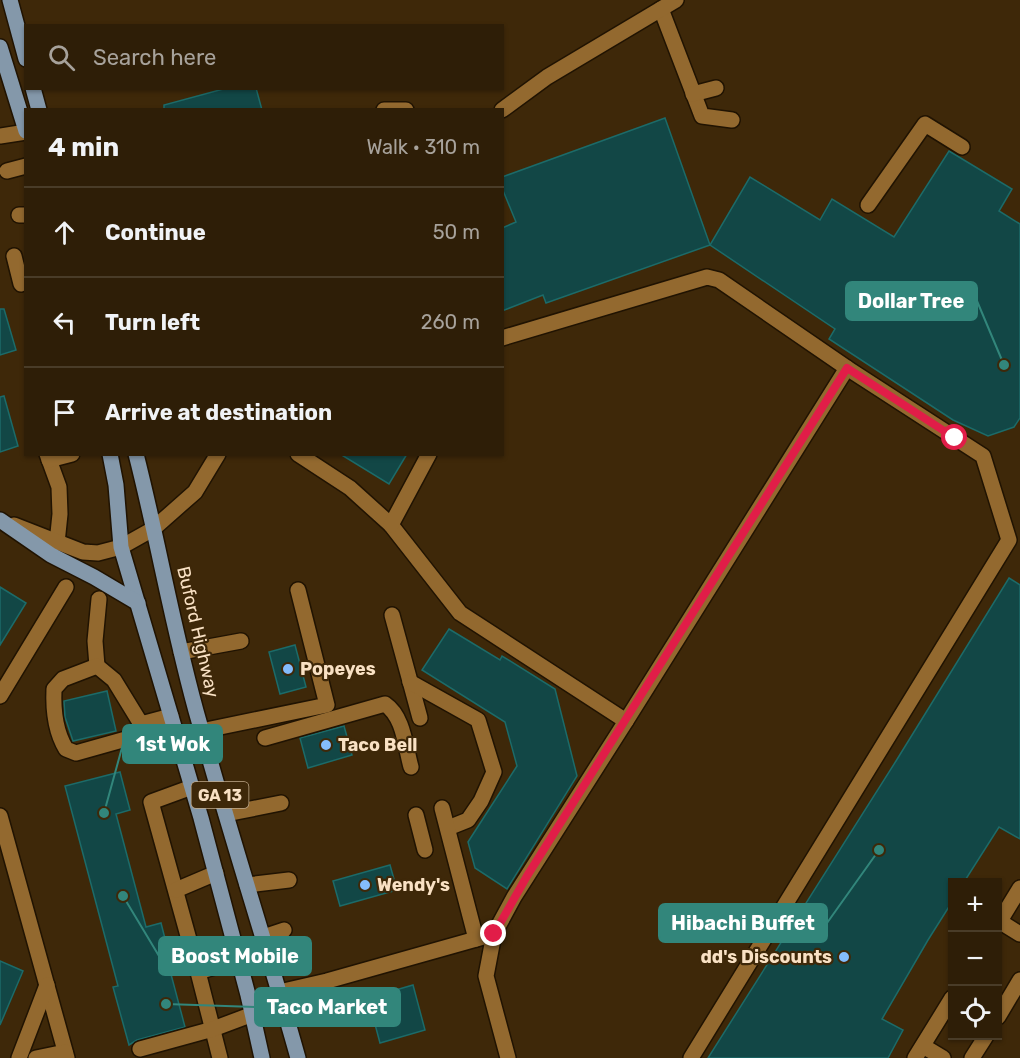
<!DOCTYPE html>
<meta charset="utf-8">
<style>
:root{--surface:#2e1e07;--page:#3a2b15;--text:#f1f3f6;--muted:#a7a29b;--line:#493c28}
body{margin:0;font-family:Rubik,sans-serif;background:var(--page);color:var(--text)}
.controls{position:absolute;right:18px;bottom:18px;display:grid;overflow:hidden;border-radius:0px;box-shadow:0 2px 4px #0004}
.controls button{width:54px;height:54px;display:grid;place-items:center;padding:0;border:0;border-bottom:2px solid var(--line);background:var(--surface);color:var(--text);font:30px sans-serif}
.stop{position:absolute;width:18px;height:18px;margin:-14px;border:4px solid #e11d48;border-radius:50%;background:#fff}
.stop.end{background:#e11d48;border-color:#fff;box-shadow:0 2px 6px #0008}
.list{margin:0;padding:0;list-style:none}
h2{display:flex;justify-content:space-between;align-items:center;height:78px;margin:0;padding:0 24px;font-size:26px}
h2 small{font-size:20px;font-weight:400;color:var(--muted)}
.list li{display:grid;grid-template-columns:39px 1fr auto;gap:18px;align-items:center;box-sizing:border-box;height:90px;padding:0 24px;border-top:2px solid var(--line)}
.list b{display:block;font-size:22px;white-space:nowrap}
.list em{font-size:20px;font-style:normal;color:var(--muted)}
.icon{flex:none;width:33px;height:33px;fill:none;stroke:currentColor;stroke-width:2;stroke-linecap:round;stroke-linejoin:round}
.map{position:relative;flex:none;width:1020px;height:1058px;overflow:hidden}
.search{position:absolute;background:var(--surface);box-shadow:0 2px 4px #0004;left:24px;top:24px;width:480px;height:66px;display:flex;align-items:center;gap:15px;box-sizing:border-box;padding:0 21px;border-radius:0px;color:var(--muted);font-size:22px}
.panel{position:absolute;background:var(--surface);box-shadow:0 2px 4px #0004;left:24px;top:108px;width:480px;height:348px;border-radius:0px}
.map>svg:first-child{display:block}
</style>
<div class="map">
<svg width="1020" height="1058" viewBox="0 0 1020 1058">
<rect width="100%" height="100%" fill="#3e2809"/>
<!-- building -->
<g fill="#124746" stroke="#1c6b69" stroke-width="1.5">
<polygon points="227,88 256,88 262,110 164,110 164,105"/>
<polygon points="665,118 710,245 546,303 543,295 502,311 502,228 516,222 502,188 502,177"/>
<polygon points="949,151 1012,189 999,211 1020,224 1020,418 1014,427 988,436 953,420 829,339 835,329 710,245 750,177 820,220 832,199 894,237"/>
<polygon points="0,309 4,309 16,350 0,355"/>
<polygon points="4,396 18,446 0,452 0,397"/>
<polygon points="340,454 407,454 389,484"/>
<polygon points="1009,578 1020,585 1020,839 999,827 964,882 952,882 952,902 928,940 882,1019 903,1030 888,1058 708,1058 896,761"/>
<polygon points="0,587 26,603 0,645"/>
<polygon points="449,629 500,660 502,656 555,689 577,776 507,889 475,868 468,842 517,766 505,722 422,670"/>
<polygon points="295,645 306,687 280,694 269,652"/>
<polygon points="107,691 116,731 73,741 65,717 64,701"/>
<polygon points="344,726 352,755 308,768 300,738"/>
<polygon points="120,772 130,810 116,814 146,927 161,923 171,962 168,963 185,1027 137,1040 129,1045 113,987 118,986 65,786"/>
<polygon points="390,865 397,890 340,906 333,881"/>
<polygon points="0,961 23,971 0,1025"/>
<polygon points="413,985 425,1030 380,1043 368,998"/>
</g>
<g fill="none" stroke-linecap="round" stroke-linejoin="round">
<!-- minor casing -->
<g stroke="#201302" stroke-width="18">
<g id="minor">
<polyline points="661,9 702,116 732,120"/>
<polyline points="693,94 716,88"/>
<polyline points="384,110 406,110"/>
<polyline points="502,110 547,77 676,0"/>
<polyline points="0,136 26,132"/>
<polyline points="7,171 26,166"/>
<polyline points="868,205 925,124 962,147"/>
<polyline points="19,215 26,215"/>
<polyline points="14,256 21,284"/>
<polyline points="47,454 59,487 60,514 57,543"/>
<polyline points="298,454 350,488 391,525 460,613 626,721 847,368 719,280 707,277 502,338"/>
<polyline points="49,460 72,454"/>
<polyline points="14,525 83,552 98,553 121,547 153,529 195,492 218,454"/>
<polyline points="391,525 429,454"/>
<polyline points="392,615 420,718"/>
<polyline points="181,652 241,641"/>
<polyline points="97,666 95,641 99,599"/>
<polyline points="410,682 478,720 494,772 481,801 468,820 448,828"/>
<polyline points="0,696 66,587"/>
<path d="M141 724 114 680 97 666 63 679 54 689C53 711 55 731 66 749L76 753 133 737 141 724 171 716"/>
<polyline points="201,731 327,705 298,590"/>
<path d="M265 738 385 704C404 717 405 746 411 767"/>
<polyline points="192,787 151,802 198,972 220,1058"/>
<polyline points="442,808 476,939"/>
<polyline points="226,814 281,803"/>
<polyline points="416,815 425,850"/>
<polyline points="0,816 67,1058"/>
<polyline points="247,885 289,880"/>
<polyline points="176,890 216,873"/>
<polyline points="999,921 1020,934"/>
<polyline points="998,924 1020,888"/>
<polyline points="263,937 284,930"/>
<polyline points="198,972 238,960"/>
<polyline points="279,992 327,981 494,934"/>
<polyline points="998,1017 1020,980"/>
<polyline points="923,1046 943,1058"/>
<polyline points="140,1049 213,1029 253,1014"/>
<polyline points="19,1058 47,985"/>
<polyline points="36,1058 65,1052"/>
<polyline points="508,1058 486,976 494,934 514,897 626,721"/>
<polyline points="691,1058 1009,540 983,456 847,368"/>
<polyline points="915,1058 952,998"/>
<polyline points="972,1058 986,1036"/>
</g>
</g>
<!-- major casing -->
<g stroke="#201302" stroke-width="18">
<g id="major">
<polyline points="10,0 26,59"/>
<polyline points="0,47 26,131"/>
<polyline points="33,88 39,110"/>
<polyline points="110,454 116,485 121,547 201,818 248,995 262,1058"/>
<path d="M136 454C159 544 174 636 200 725 231 837 267 947 298 1058"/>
<polyline points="0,520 51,555 94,577 138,603"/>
</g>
</g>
<!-- minor -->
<use href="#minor" stroke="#93692f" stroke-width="15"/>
<!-- major -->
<use href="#major" stroke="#8498aa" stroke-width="15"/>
</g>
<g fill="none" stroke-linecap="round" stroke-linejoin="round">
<!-- route -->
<polyline stroke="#e11d48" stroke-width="8" points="494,934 527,876 847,368 955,438"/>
</g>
<!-- markers -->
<g fill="#84bcfb" stroke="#3e2809" stroke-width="2">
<circle cx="288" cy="669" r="6"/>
<circle cx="326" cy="745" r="6"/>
<circle cx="365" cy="885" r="6"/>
<circle cx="844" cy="957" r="6"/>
</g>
<g text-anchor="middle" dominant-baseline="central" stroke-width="4.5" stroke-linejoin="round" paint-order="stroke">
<!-- shield labels -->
<rect fill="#3e2809" stroke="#c1aa8c" stroke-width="1.5" x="191.5" y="782" width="57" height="26" rx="4.5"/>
<g font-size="16" font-weight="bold" fill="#f9e1c4">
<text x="220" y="795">GA 13</text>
</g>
<!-- street labels -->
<g font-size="18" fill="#f9e1c4" stroke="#3e2809">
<text transform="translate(198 632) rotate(77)">Buford Highway</text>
</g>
<!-- poi labels -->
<g font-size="18" font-weight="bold" fill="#f9e1c4" stroke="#3e2809" text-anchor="start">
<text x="300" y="669">Popeyes</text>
<text x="338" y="745">Taco Bell</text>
<text x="377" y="885">Wendy's</text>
<text x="832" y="957" text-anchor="end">dd's Discounts</text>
</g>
</g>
<!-- callouts -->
<path fill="none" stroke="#32867b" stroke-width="2" d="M1004 365L977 301M104 813L123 744M879 850L827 923M123 896L159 956M166 1004L255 1007"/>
<g fill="#32867b" stroke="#3e2809" stroke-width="2">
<circle cx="1004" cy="365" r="6"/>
<circle cx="104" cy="813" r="6"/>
<circle cx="879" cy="850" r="6"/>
<circle cx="123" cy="896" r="6"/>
<circle cx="166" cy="1004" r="6"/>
</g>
<g fill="#32867b" stroke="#32867b" stroke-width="2">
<rect x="846" y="282" width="131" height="38" rx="6"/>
<rect x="123" y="725" width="99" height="38" rx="6"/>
<rect x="659" y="904" width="168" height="38" rx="6"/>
<rect x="159" y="937" width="152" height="38" rx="6"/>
<rect x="255" y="988" width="145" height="38" rx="6"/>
</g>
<g font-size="20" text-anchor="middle" font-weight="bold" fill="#fff">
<text x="911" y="308">Dollar Tree</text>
<text x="173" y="751">1st Wok</text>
<text x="743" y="930">Hibachi Buffet</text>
<text x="235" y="963">Boost Mobile</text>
<text x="327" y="1014">Taco Market</text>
</g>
</svg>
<div class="controls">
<button>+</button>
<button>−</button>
<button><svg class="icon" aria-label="locate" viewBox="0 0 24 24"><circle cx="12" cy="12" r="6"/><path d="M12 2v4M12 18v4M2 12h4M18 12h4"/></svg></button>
</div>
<div class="stop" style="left:955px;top:438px"></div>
<div class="stop end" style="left:494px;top:934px"></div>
<div class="search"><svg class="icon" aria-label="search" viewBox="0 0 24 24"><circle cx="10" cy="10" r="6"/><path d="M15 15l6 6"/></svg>Search here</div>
<section class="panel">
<h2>4 min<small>Walk · 310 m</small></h2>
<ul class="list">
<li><svg class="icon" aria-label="ahead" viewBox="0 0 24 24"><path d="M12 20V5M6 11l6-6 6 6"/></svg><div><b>Continue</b></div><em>50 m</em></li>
<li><svg class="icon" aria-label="left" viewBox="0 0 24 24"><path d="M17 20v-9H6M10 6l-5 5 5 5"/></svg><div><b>Turn left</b></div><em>260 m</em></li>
<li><svg class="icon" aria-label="arrive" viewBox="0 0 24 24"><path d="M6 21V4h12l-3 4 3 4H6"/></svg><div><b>Arrive at destination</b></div></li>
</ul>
</section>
</div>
